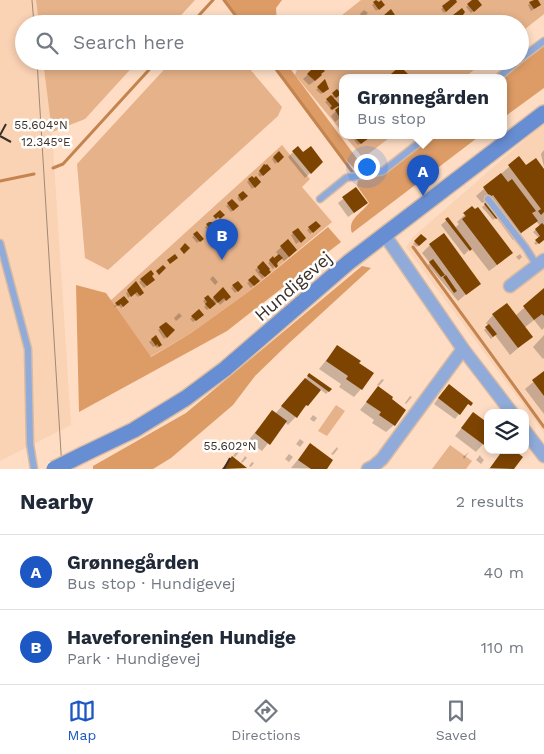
<!DOCTYPE html>
<meta charset="utf-8">
<style>
:root{--surface:#fff;--page:#f2f2f3;--text:#1f2937;--muted:#747a83;--line:#e0e1e3;--accent:#1d57c4}
body{margin:0;font-family:"Work Sans",sans-serif;background:var(--page);color:var(--text)}
.controls{position:absolute;right:15px;bottom:15px;display:grid;overflow:hidden;border-radius:10px;box-shadow:0 2px 8px #0003}
.controls button{width:45px;height:45px;display:grid;place-items:center;padding:0;border:0;border-bottom:1px solid var(--line);background:var(--surface);color:var(--text);font:25px sans-serif}
.you{position:absolute;left:366px;top:166px;width:18px;height:18px;margin:-12px;border:4px solid #fff;border-radius:50%;background:#1a73e8;box-shadow:0 0 0 8px #1a73e833}
.badge{display:grid;place-items:center;width:32px;height:32px;border-radius:50%;background:var(--accent);color:#fff;font-size:16px;font-weight:700}
.pin{position:absolute;translate:-50% -41px;filter:drop-shadow(0 1px 2px #0008)}
.pin::after{content:'';position:absolute;top:26px;width:18px;height:15px;background:inherit;clip-path:polygon(0 0,100% 0,50% 100%)}
.popup{position:absolute;left:339px;top:74px;width:168px;height:65px;box-sizing:border-box;display:grid;place-content:center;border-radius:10px;background:var(--surface);filter:drop-shadow(0 1px 4px #0005);font-size:16px;white-space:nowrap;color:var(--muted)}
.popup b{font-size:19px;color:var(--text)}
.popup::after{content:'';position:absolute;left:50%;top:100%;margin-left:-10px;border:10px solid transparent;border-top-color:var(--surface)}
.list{margin:0;padding:0;list-style:none}
h2{display:flex;justify-content:space-between;align-items:center;height:65px;margin:0;padding:0 20px;font-size:21px}
h2 small{font-size:16px;font-weight:400;color:var(--muted)}
.list li{display:grid;grid-template-columns:32px 1fr auto;gap:15px;align-items:center;box-sizing:border-box;height:75px;padding:0 20px;border-top:1px solid var(--line)}
.list b{display:block;font-size:19px;white-space:nowrap}
.list p{margin:0;font-size:16px;white-space:nowrap;color:var(--muted)}
.list em{font-size:16px;font-style:normal;color:var(--muted)}
.icon{flex:none;width:28px;height:28px;fill:none;stroke:currentColor;stroke-width:2;stroke-linecap:round;stroke-linejoin:round}
.map{position:relative;flex:none;width:544px;height:469px;overflow:hidden}
.search{position:absolute;background:var(--surface);box-shadow:0 2px 8px #0003;left:15px;right:15px;top:15px;height:55px;display:flex;align-items:center;gap:12px;box-sizing:border-box;padding:0 18px;border-radius:28px;color:var(--muted);font-size:19px}
.sheet{height:215px;background:var(--surface)}
nav{display:flex;justify-content:space-around;align-items:center;box-sizing:border-box;height:70px;border-top:1px solid var(--line);background:var(--surface);font-size:14px;color:var(--muted)}
nav a{display:grid;justify-items:center;gap:2px}
nav .on{color:var(--accent)}
.map>svg:first-child{display:block}
</style>
<div class="map">
<svg width="544" height="469" viewBox="0 0 544 469">
<rect width="100%" height="100%" fill="#feddc4"/>
<!-- built -->
<g fill="#fad2b4">
<polygon points="0,0 36,0 39,24 24,24 24,61 43,61 52,132 71,425 0,461"/>
<polygon points="544,123 544,433 406,247 413,237"/>
</g>
<!-- green -->
<g fill="#e6b289">
<polygon points="36,0 195,0 173,24 39,24"/>
<polygon points="361,0 544,0 544,14 520,33 520,24 336,24 337,19"/>
<polygon points="43,61 138,61 85,119 52,132"/>
<polygon points="172,61 243,61 282,107 278,116 108,270 85,258 77,164"/>
<polygon points="303,61 485,61 465,77 343,77 343,133 295,75 299,65"/>
<polygon points="344,135 393,135 363,158"/>
<polygon points="282,145 310,179 302,187 332,222 248,292 191,333 150,357 110,301"/>
<polygon points="336,405 345,411 327,436 318,431"/>
<polygon points="450,445 472,461 466,469 432,469"/>
</g>
<!-- forest -->
<g fill="#dd9c66">
<polygon points="225,0 282,0 276,8 277,24 243,24"/>
<polygon points="544,46 544,88 503,118 503,78"/>
<polygon points="271,61 286,61 289,67 361,164 356,170 343,157"/>
<path d="M432 135H481L352 233C347 219 362 213 369 203L357 186 358 180 361 178 384 172Z"/>
<polygon points="328,227 341,242 227,331 79,412 76,285 106,293 151,357 191,333 248,292"/>
<polygon points="362,266 371,268 287,345 255,376 233,405 171,458 153,469 93,469 93,466 186,413"/>
</g>
<!-- shadow -->
<g fill="#0003">
<polygon points="452,0 456,2 444,13 441,9"/>
<polygon points="474,0 477,0 481,5 471,13 466,7"/>
<polygon points="377,1 383,5 376,11 372,5"/>
<polygon points="530,3 540,5 531,11 528,5"/>
<polygon points="364,10 368,13 363,18 360,14"/>
<polygon points="391,11 394,15 386,22 383,18"/>
<polygon points="454,16 460,18 455,22 452,18"/>
<polygon points="315,68 318,72 316,80 309,85 303,79"/>
<polygon points="400,68 407,75 405,77 401,75 398,77 390,77"/>
<polygon points="325,81 325,90 321,94 316,90"/>
<polygon points="337,91 339,93 333,99 336,106 329,111 331,109 325,102"/>
<polygon points="343,104 343,120 342,121 340,118 335,122 331,116"/>
<polygon points="360,135 366,135 368,138 358,145 354,140"/>
<polygon points="544,150 544,167 541,154"/>
<polygon points="293,152 303,154 322,162 305,178 288,157"/>
<polygon points="279,153 282,157 275,164 272,159"/>
<polygon points="519,158 526,167 544,171 544,239 536,245 534,243 539,238 533,232 540,226 536,221 513,240 496,217 493,220 482,207 486,204 484,202 482,203 476,196"/>
<polygon points="263,168 270,169 260,177 258,174"/>
<polygon points="252,177 260,182 252,189 247,182"/>
<polygon points="355,189 361,208 348,217 338,203"/>
<polygon points="243,192 246,196 240,202 237,198"/>
<polygon points="232,201 237,206 231,212 226,206"/>
<polygon points="472,208 504,260 489,271 471,248 464,255 441,225 448,219 455,228 459,224 457,222"/>
<polygon points="316,222 319,226 310,234 307,230"/>
<polygon points="210,223 215,228 209,233 205,227"/>
<polygon points="297,230 302,240 296,244 291,235"/>
<polygon points="197,233 202,239 197,243 192,237"/>
<polygon points="421,235 425,239 417,247 413,244"/>
<polygon points="288,241 291,255 284,261 281,258 273,269 268,263 273,258 274,260 279,256 276,252"/>
<polygon points="430,245 479,283 458,301 428,265 430,263 422,253"/>
<polygon points="520,254 522,257 519,260 516,257"/>
<polygon points="263,263 270,272 262,279 255,270"/>
<polygon points="151,272 150,276 153,280 144,288 139,282"/>
<polygon points="213,276 218,282 215,285 210,279"/>
<polygon points="254,276 258,281 251,288 247,283"/>
<polygon points="238,282 242,287 235,293 231,288"/>
<polygon points="136,283 142,293 138,297 134,293 128,298 126,293"/>
<polygon points="223,289 229,297 220,305 218,302 207,310 204,307 206,305 203,301 208,297 211,300"/>
<polygon points="544,290 544,328 542,330 534,320 524,328 531,337 510,355 495,335 491,339 484,330 488,326 486,323 493,315 515,316"/>
<polygon points="124,298 127,302 121,308 118,305 115,307 114,306"/>
<polygon points="199,311 201,317 193,322 190,319"/>
<polygon points="179,313 182,316 176,321 174,318"/>
<polygon points="166,324 170,334 164,339 158,330"/>
<polygon points="544,335 544,358 543,359 533,347"/>
<polygon points="155,337 161,345 157,348 155,346 153,347 149,342"/>
<polygon points="337,347 361,389 354,397 339,387 341,384 319,369"/>
<polygon points="544,373 544,414 525,389"/>
<polygon points="309,375 330,390 326,394 320,389 307,405 288,425 285,422 262,451 248,441 265,420 272,412 275,414"/>
<polygon points="382,379 384,380 379,386 377,385"/>
<polygon points="378,388 394,425 386,432 372,423 374,420 360,410"/>
<polygon points="444,390 459,414 455,419 434,404"/>
<polygon points="410,396 412,397 406,404 405,403"/>
<polygon points="473,414 483,444 476,452 455,436"/>
<polygon points="313,415 317,418 314,422 310,419"/>
<polygon points="300,439 304,442 300,447 296,444"/>
<polygon points="310,445 331,461 325,469 291,468"/>
<polygon points="337,447 338,449 333,455 331,454"/>
<polygon points="239,448 241,450 235,457 233,456"/>
<polygon points="503,450 521,457 513,469 489,469"/>
<polygon points="469,452 464,459 463,457 464,456"/>
<polygon points="289,454 293,457 289,462 285,459"/>
<polygon points="480,455 481,457 484,460 481,464 476,460"/>
<polygon points="245,456 247,458 242,463 241,462"/>
<polygon points="252,462 254,463 251,467 249,466"/>
</g>
<g fill="none" stroke-linecap="round" stroke-linejoin="round">
<!-- stream -->
<g stroke="#c4844f" stroke-width="3">
<polyline points="224,0 242,24"/>
<polyline points="191,24 213,0"/>
<polyline points="270,61 354,174"/>
<polyline points="53,168 63,164 157,61"/>
<polyline points="0,181 34,174"/>
<polyline points="413,247 544,427"/>
</g>
</g>
<!-- building -->
<g fill="#7d4300">
<polygon points="376,0 379,2 381,0 385,5 379,10 373,2"/>
<polygon points="450,0 456,0 457,2 446,12 442,6"/>
<polygon points="472,0 478,0 482,5 474,12 467,4"/>
<polygon points="534,0 538,0 541,5 534,9 529,2"/>
<polygon points="462,8 465,12 463,15 464,16 457,21 453,15"/>
<polygon points="391,9 395,15 388,21 384,15"/>
<polygon points="476,15 483,24 470,24 468,22"/>
<polygon points="406,61 417,61 407,67 404,64"/>
<polygon points="315,66 319,70 322,68 325,71 321,74 322,75 315,81 307,74"/>
<polygon points="400,66 409,75 407,77 404,74 399,77 394,77 391,74"/>
<polygon points="325,79 329,89 323,93 317,87"/>
<polygon points="337,89 341,94 336,98 332,93"/>
<polygon points="331,95 340,105 343,103 343,116 340,118 335,110 339,107 338,106 332,110 330,108 332,106 326,99"/>
<polygon points="358,135 367,135 369,138 361,144 355,138"/>
<polygon points="298,146 303,152 311,146 323,162 311,174 292,151"/>
<polygon points="279,151 284,157 278,163 273,157"/>
<polygon points="519,156 526,165 536,158 544,169 544,212 541,215 538,211 541,209 508,165"/>
<polygon points="264,164 266,165 267,164 271,169 263,176 259,171"/>
<polygon points="501,173 508,182 512,179 536,211 532,213 538,221 521,233 493,195 490,197 483,187"/>
<polygon points="252,176 254,178 256,176 261,182 255,188 248,179"/>
<polygon points="356,187 368,203 354,213 342,197"/>
<polygon points="243,191 248,196 242,201 238,195"/>
<polygon points="232,199 239,206 233,211 227,203"/>
<polygon points="487,201 499,217 496,219 484,204"/>
<polygon points="472,206 475,209 478,207 513,253 497,265 462,219 466,216 463,213"/>
<polygon points="220,210 225,215 220,219 218,217 216,219 213,216"/>
<polygon points="448,217 472,249 470,251 445,219"/>
<polygon points="316,221 321,226 313,233 308,227"/>
<polygon points="209,222 212,222 217,229 212,232 206,224"/>
<polygon points="542,223 544,225 544,240 539,244 535,240 540,236 535,229"/>
<polygon points="298,228 306,238 301,243 292,232"/>
<polygon points="197,231 204,239 200,242 193,234"/>
<polygon points="444,233 481,284 466,295 429,244"/>
<polygon points="421,234 427,239 419,246 414,241"/>
<polygon points="288,239 297,250 289,257 280,246"/>
<polygon points="185,243 190,248 184,254 180,249"/>
<polygon points="175,254 178,258 170,264 167,260"/>
<polygon points="279,254 283,258 278,262 277,264 278,266 276,268 269,260 273,256 274,258"/>
<polygon points="433,259 445,275 441,277 429,262"/>
<polygon points="263,261 270,269 269,270 271,272 265,277 259,272 260,271 257,267"/>
<polygon points="163,265 166,268 159,275 156,271"/>
<polygon points="151,270 154,274 152,276 155,280 147,286 140,279"/>
<polygon points="254,275 260,281 254,286 248,280"/>
<polygon points="446,275 457,291 454,293 443,277"/>
<polygon points="136,281 144,293 140,296 137,292 131,297 127,290"/>
<polygon points="238,281 243,287 238,292 232,285"/>
<polygon points="223,287 231,297 226,301 224,298 218,303 213,297"/>
<polygon points="544,288 544,316 542,314 534,320 523,306"/>
<polygon points="208,295 216,304 210,309 205,304 207,302 204,298"/>
<polygon points="124,296 129,302 123,307 121,304 118,306 115,303"/>
<polygon points="507,303 533,337 518,348 492,314"/>
<polygon points="199,309 204,315 196,321 191,316"/>
<polygon points="166,322 175,330 167,338 159,327"/>
<polygon points="489,324 497,334 493,337 485,327"/>
<polygon points="156,335 162,345 159,347 157,344 156,346 151,339"/>
<polygon points="337,345 361,361 359,363 374,373 362,390 346,379 348,376 326,361"/>
<polygon points="544,371 544,396 532,380"/>
<polygon points="309,373 332,389 329,392 307,376"/>
<polygon points="305,378 321,390 308,406 306,405 297,418 281,406"/>
<polygon points="449,384 473,403 471,406 468,404 460,415 438,398"/>
<polygon points="378,386 393,397 392,399 406,410 395,426 379,415 381,412 366,402"/>
<polygon points="272,410 287,421 270,445 255,433"/>
<polygon points="473,412 488,423 488,440 484,445 461,428"/>
<polygon points="310,443 333,460 327,469 311,469 298,460"/>
<polygon points="503,450 514,450 523,457 514,469 490,468"/>
<polygon points="232,456 247,468 222,469"/>
</g>
<g fill="none" stroke-linecap="round" stroke-linejoin="round">
<!-- lane casing -->
<g stroke="#d7baa4" stroke-width="9">
<g id="lane">
<polyline points="520,59 544,41"/>
<polyline points="499,77 518,61"/>
<polyline points="320,199 346,178 383,171 429,135"/>
<polyline points="488,199 526,248 537,266"/>
<polyline points="0,243 28,349 30,444 34,469"/>
</g>
</g>
<!-- street casing -->
<g stroke="#d7baa4" stroke-width="15">
<g id="street">
<polyline points="384,234 463,349 512,413"/>
<polyline points="510,286 544,260"/>
<polyline points="525,431 544,456"/>
<polyline points="368,469 374,466 382,459 463,349"/>
</g>
</g>
<!-- secondary casing -->
<g stroke="#d7baa4" stroke-width="18">
<polyline id="secondary" points="84,454 134,430 186,398 225,369 349,262 544,113"/>
</g>
<!-- lane -->
<use href="#lane" stroke="#90abda" stroke-width="6"/>
<!-- street -->
<use href="#street" stroke="#90abda" stroke-width="12"/>
<!-- secondary -->
<use href="#secondary" stroke="#678dd2" stroke-width="15"/>
<!-- tram -->
<g stroke="#a08977" stroke-width="1">
<polyline points="32,0 34,24"/>
<polyline points="37,61 62,469"/>
</g>
<!-- secondary-bridge casing -->
<g stroke="#d7baa4" stroke-width="18" stroke-linecap="butt">
<polyline id="secondary-bridge" points="54,469 84,454"/>
</g>
<!-- secondary-bridge -->
<use href="#secondary-bridge" stroke="#678dd2" stroke-width="15"/>
</g>
<!-- ticks -->
<path fill="none" stroke="#3c3026" stroke-width="2" d="M0 135 6 124M0 136 11 142M224 469 230 458"/>
<g text-anchor="middle" dominant-baseline="central" stroke-width="5" stroke-linejoin="round" paint-order="stroke">
<!-- street labels -->
<g font-size="18" fill="#3c3026" stroke="#fff">
<text transform="translate(293 286) rotate(-41)">Hundigevej</text>
</g>
</g>
<g font-size="12" text-anchor="middle" fill="#3c3026" stroke="#fff" stroke-width="5" stroke-linejoin="round" paint-order="stroke">
<text x="41" y="129">55.604°N</text>
<text x="46" y="146">12.345°E</text>
<text x="230" y="450">55.602°N</text>
</g>
</svg>
<div class="controls">
<button><svg class="icon" aria-label="layers" viewBox="0 0 24 24"><path d="M12 4l9 5-9 5-9-5zM3 14l9 5 9-5"/></svg></button>
</div>
<div class="you"></div>
<div class="pin badge" style="left:423px;top:196px">A</div>
<div class="popup"><b>Grønnegården</b>Bus stop</div>
<div class="pin badge" style="left:222px;top:260px">B</div>
<div class="search"><svg class="icon" aria-label="search" viewBox="0 0 24 24"><circle cx="10" cy="10" r="6"/><path d="M15 15l6 6"/></svg>Search here</div>
</div>
<section class="sheet">
<h2>Nearby<small>2 results</small></h2>
<ul class="list">
<li><span class="badge">A</span><div><b>Grønnegården</b><p>Bus stop · Hundigevej</p></div><em>40 m</em></li>
<li><span class="badge">B</span><div><b>Haveforeningen Hundige</b><p>Park · Hundigevej</p></div><em>110 m</em></li>
</ul>
</section>
<nav>
<a class="on"><svg class="icon" aria-label="map" viewBox="0 0 24 24"><path d="M3 6l6-2 6 2 6-2v14l-6 2-6-2-6 2zM9 4v14M15 6v14"/></svg>Map</a>
<a><svg class="icon" aria-label="directions" viewBox="0 0 24 24"><path d="M12 3l9 9-9 9-9-9zM9 14v-3h6M13 9l2 2-2 2"/></svg>Directions</a>
<a><svg class="icon" aria-label="saved" viewBox="0 0 24 24"><path d="M7 4h10v16l-5-4-5 4z"/></svg>Saved</a>
</nav>
